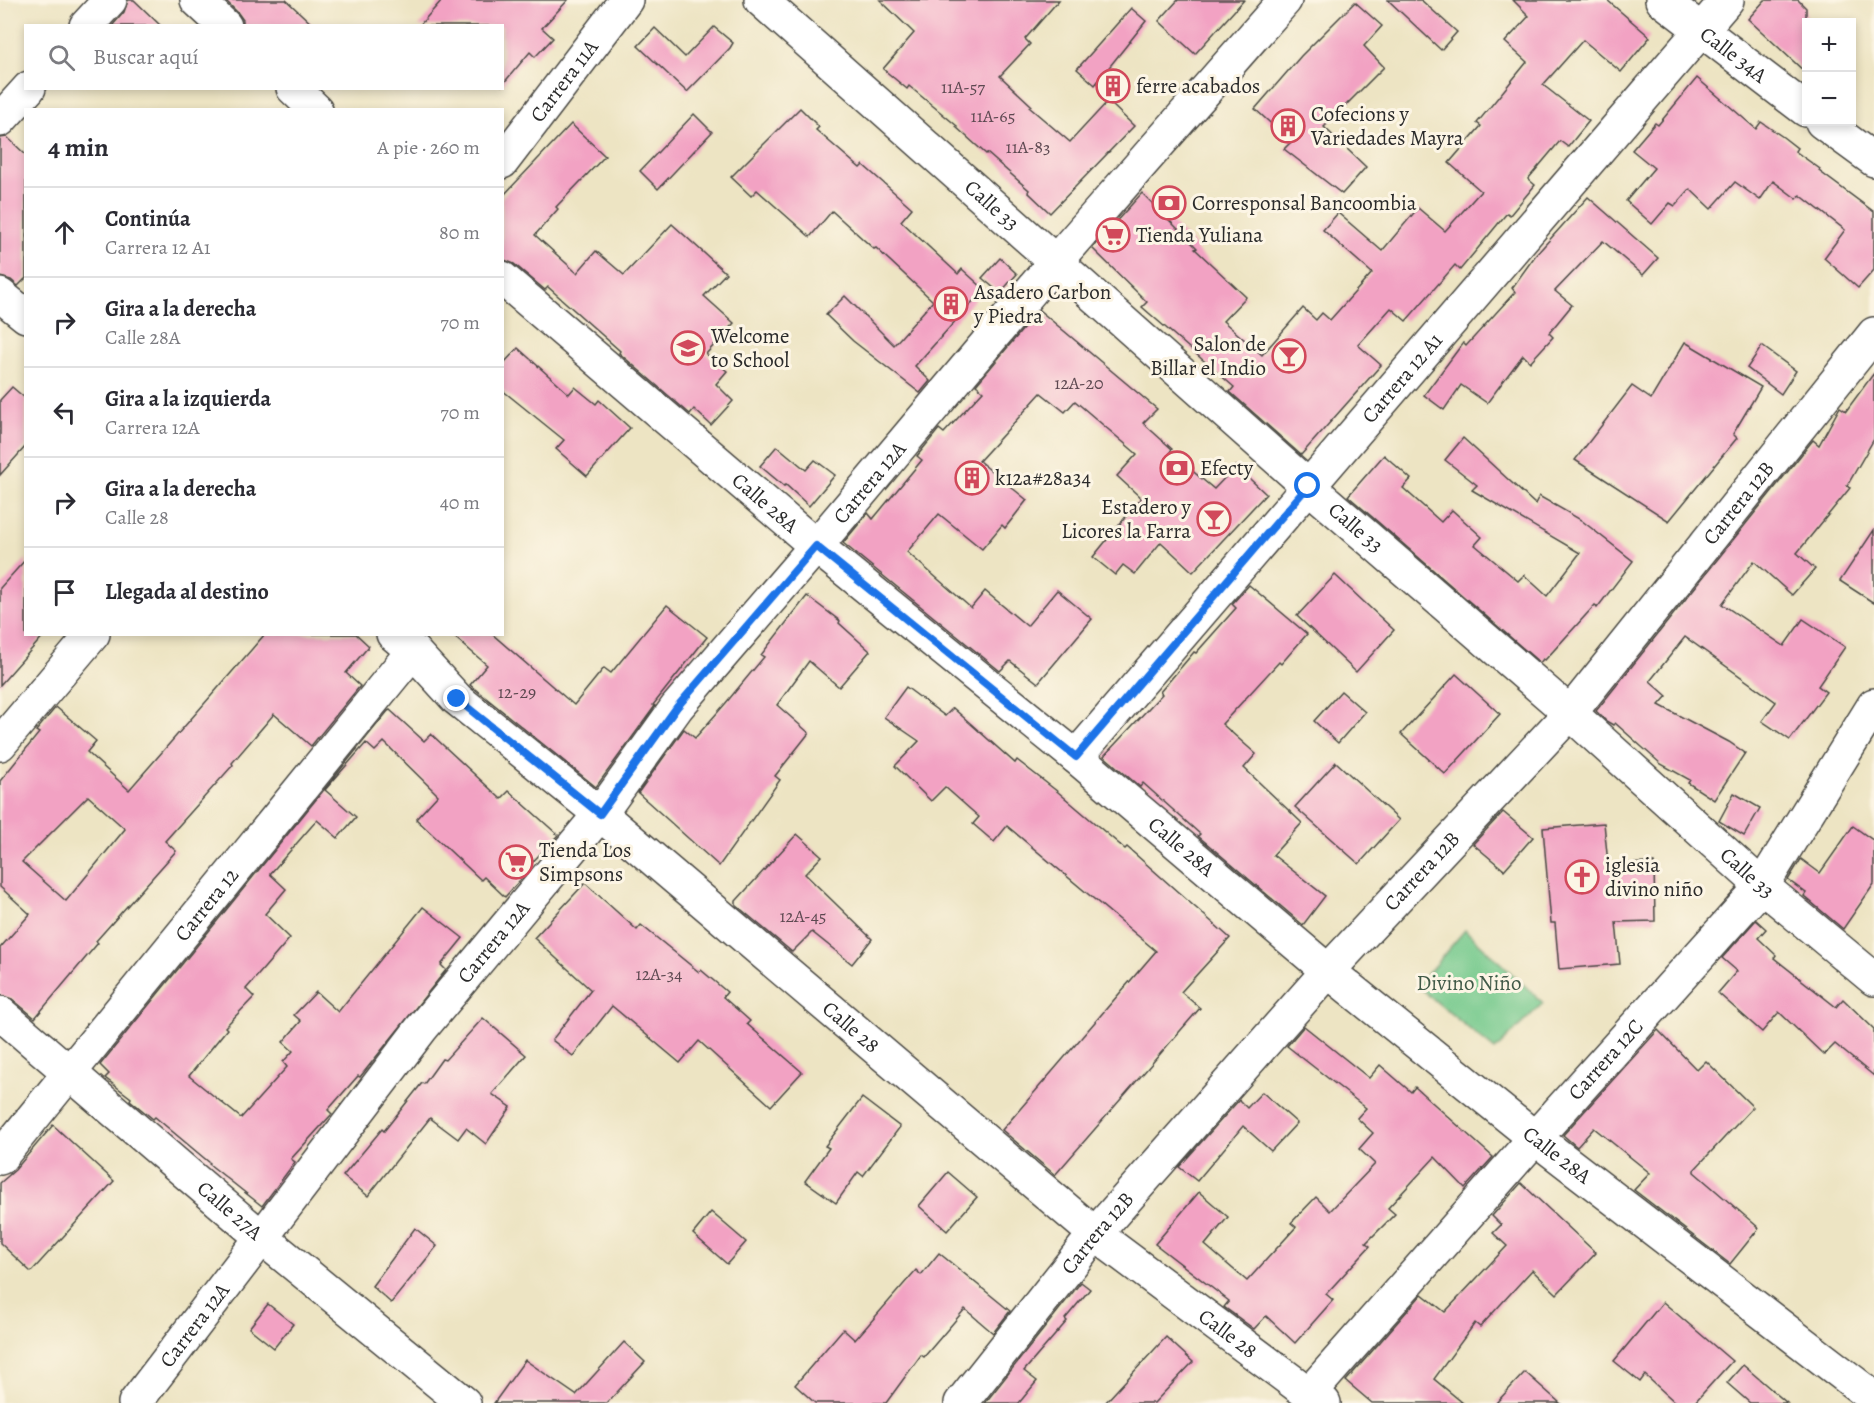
<!DOCTYPE html>
<html lang="es">
<meta charset="utf-8">
<style>
:root{--surface:#fff;--page:#f7f7f7;--text:#2b2b33;--muted:#7c7c81;--line:#e1e1e2}
body{margin:0;font-family:Alegreya,serif;background:var(--page);color:var(--text)}
.controls{position:absolute;right:18px;top:18px;display:grid;overflow:hidden;border-radius:0px;box-shadow:0 3px 9px #0003}
.controls button{width:54px;height:54px;display:grid;place-items:center;padding:0;border:0;border-bottom:2px solid var(--line);background:var(--surface);color:var(--text);font:30px sans-serif}
.stop{position:absolute;width:18px;height:18px;margin:-14px;border:4px solid #1a73e8;border-radius:50%;background:#fff}
.stop.end{background:#1a73e8;border-color:#fff;box-shadow:0 2px 6px #0008}
.list{margin:0;padding:0;list-style:none}
h2{display:flex;justify-content:space-between;align-items:center;height:78px;margin:0;padding:0 24px;font-size:26px}
h2 small{font-size:20px;font-weight:400;color:var(--muted)}
.list li{display:grid;grid-template-columns:39px 1fr auto;gap:18px;align-items:center;box-sizing:border-box;height:90px;padding:0 24px;border-top:2px solid var(--line)}
.list b{display:block;font-size:22px;white-space:nowrap}
.list p{margin:0;font-size:20px;white-space:nowrap;color:var(--muted)}
.list em{font-size:20px;font-style:normal;color:var(--muted)}
.icon{flex:none;width:33px;height:33px;fill:none;stroke:currentColor;stroke-width:2;stroke-linecap:round;stroke-linejoin:round}
.map{position:relative;flex:none;width:1874px;height:1403px;overflow:hidden}
.search{position:absolute;background:var(--surface);box-shadow:0 3px 9px #0003;left:24px;top:24px;width:480px;height:66px;display:flex;align-items:center;gap:15px;box-sizing:border-box;padding:0 21px;border-radius:0px;color:var(--muted);font-size:22px}
.panel{position:absolute;background:var(--surface);box-shadow:0 3px 9px #0003;left:24px;top:108px;width:480px;height:528px;border-radius:0px}
.map>svg:first-child{display:block}
</style>
<div class="map">
<svg width="1874" height="1403" viewBox="0 0 1874 1403">
<rect width="100%" height="100%" fill="#fcf5e5"/>
<filter id="ink" filterUnits="userSpaceOnUse"><feTurbulence type="fractalNoise" baseFrequency=".0167" numOctaves="2"/><feDisplacementMap in="SourceGraphic" scale="12" xChannelSelector="R" yChannelSelector="G"/><feConvolveMatrix kernelMatrix="1 2 1 2 8 2 1 2 1" color-interpolation-filters="sRGB"/></filter>
<filter id="wash" filterUnits="userSpaceOnUse"><feTurbulence type="fractalNoise" baseFrequency=".008" numOctaves="4" result="noise"/><feDisplacementMap in="SourceGraphic" scale="24" xChannelSelector="R" yChannelSelector="G"/><feGaussianBlur stdDeviation="1.35" result="paint"/><feColorMatrix in="noise" values="0 0 0 0 0 0 0 0 0 0 0 0 0 0 0 0 0 1.4 0 .05"/><feComposite in="paint" operator="in"/></filter>
<g filter="url(#wash)">
<rect width="100%" height="100%" fill="#ede4c3"/>
<!-- green -->
<polygon fill="#75c98c" stroke="#507a5c" stroke-width="1.5" points="1465,930 1543,1003 1495,1050 1417,986"/>
<g id="blocks">
<!-- building -->
<g fill="#f2a2c3" fill-rule="evenodd">
<polygon points="128,0 134,0 161,26 112,26 124,12"/>
<polygon points="225,0 286,0 314,26 243,26 243,20 238,13"/>
<polygon points="442,0 568,0 542,28 553,38 535,57 530,52 502,85 502,26 419,26"/>
<polygon points="880,0 1059,0 1025,39 1030,44 1000,76 1031,105 1029,107 1070,142 1108,101 1134,126 1050,213 1028,192 1029,190 987,153 986,154 956,127 957,126 909,86 907,89 883,69 914,33"/>
<polygon points="1178,0 1244,0 1195,54 1159,21"/>
<polygon points="1388,0 1421,0 1457,32 1441,50"/>
<polygon points="1513,0 1607,0 1650,37 1621,72 1583,40 1543,85 1589,121 1568,147 1560,141 1528,179 1535,185 1510,215 1507,213 1460,270 1455,265 1406,321 1391,308 1358,345 1381,365 1301,455 1230,392 1234,387 1142,307 1147,302 1092,248 1142,193 1197,248 1195,249 1246,297 1223,321 1262,355 1303,308 1316,320 1322,313 1330,320 1372,273 1323,230 1338,213 1382,251 1418,208 1445,231 1481,191 1449,163 1481,126 1477,123 1527,62 1505,42 1529,16"/>
<polygon points="1765,0 1798,0 1806,8 1806,73 1748,19"/>
<polygon points="1355,2 1382,26 1364,46 1384,67 1324,127 1366,167 1342,194 1284,149 1291,142 1255,109 1301,56"/>
<polygon points="1131,8 1146,21 1095,85 1077,69"/>
<polygon points="714,27 733,43 730,48 687,92 638,46 655,28 685,57"/>
<polygon points="1697,78 1756,129 1761,122 1783,137 1797,148 1795,151 1820,169 1819,171 1874,212 1874,270 1858,288 1824,258 1845,230 1800,195 1797,199 1773,181 1760,200 1735,182 1711,209 1690,189 1675,206 1670,203 1652,224 1626,201 1654,168 1632,150 1655,123 1658,125"/>
<polygon points="800,108 819,127 816,130 860,168 863,165 912,208 901,221 958,274 962,269 984,289 915,366 930,381 920,393 853,341 826,315 845,296 894,345 933,301 876,248 874,249 832,211 810,237 757,190 751,196 731,177"/>
<polygon points="694,114 712,132 658,189 640,171"/>
<polygon points="571,124 605,156 556,207 558,209 535,235 577,273 596,251 624,275 672,224 726,273 704,296 734,323 706,354 727,371 716,384 733,401 711,425 694,409 690,414 619,353 620,351 548,287 545,290 514,264 502,259 502,197"/>
<polygon points="7,137 26,155 26,278 18,286 11,280 0,277 0,138"/>
<polygon points="1588,197 1658,258 1643,275 1603,241 1555,291 1572,305 1549,333 1553,337 1530,362 1523,355 1487,403 1461,385 1444,410 1424,395 1463,343 1466,346 1515,292 1512,288 1535,256"/>
<polygon points="1000,258 1017,274 1000,293 982,278"/>
<polygon points="1039,310 1157,409 1143,423 1172,449 1170,452 1214,489 1236,466 1266,494 1193,572 1161,542 1135,574 1123,565 1115,575 1093,557 1141,498 1117,476 1137,454 1075,401 1065,412 1041,393 979,461 1027,500 1005,528 1002,525 982,549 939,514 907,552 971,608 985,591 1027,626 1057,590 1092,619 1038,683 1010,661 1000,671 843,543 868,513 873,519 922,460 917,456 939,429 944,433 983,391 976,385"/>
<polygon points="1685,342 1761,387 1733,434 1737,438 1669,521 1575,460 1632,386 1651,399"/>
<polygon points="1762,346 1796,371 1781,394 1747,368"/>
<polygon points="518,348 569,394 575,387 596,404 599,400 630,428 587,476 556,449 564,440 502,390 502,365"/>
<polygon points="1874,373 1874,439 1847,486 1850,488 1797,553 1815,569 1792,595 1754,561 1722,604 1784,646 1803,619 1845,647 1818,686 1826,692 1790,740 1762,721 1776,702 1685,637 1650,681 1667,696 1659,705 1729,742 1745,753 1714,800 1688,783 1690,780 1661,764 1615,723 1613,725 1606,721 1596,711 1813,440 1819,445 1840,407 1846,411"/>
<polygon points="12,387 26,399 26,446 0,475 0,400"/>
<polygon points="1463,438 1535,504 1539,496 1581,520 1633,561 1597,608 1595,605 1545,660 1543,659 1540,663 1348,496 1384,455 1411,479 1403,488 1441,522 1452,510 1482,537 1475,545 1518,581 1524,575 1547,596 1580,553 1472,490 1477,485 1445,460"/>
<polygon points="777,446 806,470 815,460 835,475 809,506 786,485 784,486 760,466"/>
<polygon points="1874,530 1874,603 1840,581"/>
<polygon points="26,559 26,634 45,634 0,685 0,588"/>
<polygon points="1335,575 1394,630 1356,672 1297,616"/>
<polygon points="1249,585 1307,634 1281,664 1279,662 1222,724 1256,754 1244,768 1302,823 1273,855 1325,896 1303,925 1198,836 1200,834 1143,783 1140,787 1104,756 1162,694 1160,692 1194,652 1196,653 1236,608 1232,604"/>
<polygon points="807,596 840,621 839,623 870,651 839,687 809,661 777,705 809,733 775,776 780,780 719,866 638,793 684,729 695,738 725,704 764,657 761,655"/>
<polygon points="667,605 707,637 653,705 655,706 596,787 470,685 487,665 451,634 492,634 574,705 604,668 611,673"/>
<path d="M265 634H356L369 646 346 673 360 686 311 746 274 714 232 763 233 765 165 841 176 851 96 941 98 943 35 1018 12 999 0 995V948L30 914 0 887V781L39 733 36 731 56 707 96 741 87 752 129 790ZM88 796 125 829 66 901 22 862Z"/>
<polygon points="1456,674 1500,714 1445,774 1401,734"/>
<polygon points="906,687 945,716 953,708 1015,763 1017,760 1058,792 1125,849 1127,847 1230,938 1181,992 1200,1008 1055,1175 1002,1130 1156,951 1007,826 994,842 973,824 979,817 945,787 931,801 895,766 919,741 884,717"/>
<polygon points="1341,691 1365,712 1338,743 1314,721"/>
<polygon points="390,710 424,741 431,734 501,799 509,791 558,835 526,869 528,871 505,897 484,877 481,880 416,819 438,795 384,742 375,751 366,743 325,790 356,817 338,838 317,820 270,874 286,889 265,914 290,938 246,989 254,997 225,1027 227,1029 189,1076 241,1118 287,1067 283,1062 293,1051 283,1042 301,1021 294,1015 316,992 338,1012 423,907 463,938 441,965 446,970 360,1077 358,1076 328,1110 332,1114 291,1159 295,1162 262,1206 209,1164 210,1163 155,1117 153,1119 130,1100 131,1098 105,1078 109,1074 100,1065 388,711"/>
<polygon points="1336,762 1399,820 1359,864 1295,807"/>
<polygon points="1734,793 1760,808 1744,836 1719,821"/>
<polygon points="1503,812 1533,837 1504,870 1473,844"/>
<polygon points="1604,823 1608,864 1654,863 1655,921 1616,922 1620,964 1559,969 1555,923 1551,923 1543,828"/>
<polygon points="1853,826 1874,841 1874,884 1843,929 1804,896 1806,893 1788,880 1801,859 1820,873"/>
<polygon points="797,834 822,856 805,874 872,939 852,964 812,932 792,952 736,905 736,901"/>
<polygon points="585,883 637,930 641,925 699,972 701,970 727,992 723,997 750,1021 747,1024 802,1072 771,1106 699,1041 680,1063 612,1006 573,1056 552,1040 591,990 534,938"/>
<polygon points="1756,920 1766,929 1758,938 1776,955 1774,958 1836,1007 1843,999 1874,1029 1874,1076 1835,1044 1824,1055 1779,1012 1762,1032 1718,993 1737,971 1722,958"/>
<polygon points="483,1018 526,1055 492,1094 511,1107 486,1144 466,1128 458,1139 430,1118 368,1196 343,1176 382,1129 384,1131 422,1083 424,1084 442,1059 445,1060"/>
<polygon points="1304,1026 1369,1078 1380,1065 1411,1092 1415,1087 1493,1157 1465,1188 1435,1157 1388,1208 1395,1214 1366,1243 1370,1246 1326,1294 1333,1300 1295,1343 1266,1316 1254,1329 1224,1307 1229,1301 1155,1244 1199,1192 1228,1217 1205,1245 1247,1281 1296,1227 1291,1223 1316,1197 1330,1211 1375,1164 1359,1149 1373,1133 1357,1118 1366,1108 1287,1046"/>
<polygon points="1658,1030 1697,1070 1706,1061 1753,1107 1694,1170 1694,1172 1759,1228 1730,1264 1634,1190 1650,1173 1594,1128 1577,1147 1563,1135"/>
<polygon points="1262,1092 1297,1123 1271,1151 1243,1126 1197,1181 1179,1167 1239,1100 1247,1108"/>
<polygon points="862,1098 900,1127 863,1176 858,1172 836,1203 805,1181 829,1148 825,1146"/>
<polygon points="53,1125 114,1181 31,1272 0,1243 0,1183 15,1170"/>
<polygon points="948,1172 977,1197 947,1231 919,1206"/>
<polygon points="1521,1183 1596,1253 1557,1294 1532,1270 1480,1327 1475,1323 1434,1379 1463,1403 1372,1403 1346,1381 1422,1294 1445,1312 1507,1246 1493,1233 1501,1225 1492,1216"/>
<polygon points="711,1212 746,1242 727,1264 693,1234"/>
<polygon points="415,1228 437,1246 391,1303 372,1286"/>
<polygon points="939,1253 1010,1311 993,1333 965,1309 924,1357 921,1355 886,1403 815,1403 795,1385 843,1329 855,1340 916,1270 921,1275"/>
<polygon points="1081,1282 1090,1289 1065,1319 1067,1321 1024,1371 1037,1381 1019,1403 985,1403"/>
<polygon points="1663,1302 1732,1361 1694,1403 1676,1403 1645,1375 1640,1382 1614,1361"/>
<polygon points="268,1304 293,1324 274,1348 249,1328"/>
<polygon points="1166,1337 1193,1362 1154,1403 1105,1403"/>
<polygon points="624,1342 645,1362 607,1403 494,1403 525,1360 576,1395"/>
<polygon points="1743,1365 1787,1403 1750,1403 1727,1383"/>
<polygon points="1525,1372 1560,1403 1496,1403"/>
</g>
</g>
</g>
<g filter="url(#ink)">
<use href="#blocks" fill-opacity="0" stroke="#484742" stroke-width="1.5"/>
<g fill="none" stroke-linecap="round" stroke-linejoin="round">
<!-- minor casing -->
<g stroke="#484742" stroke-width="36">
<g id="minor">
<polyline points="197,0 225,26"/>
<path id="s1" d="M761 0 1308 486 1570 713 1762 886 1874 979"/>
<path id="s2" d="M1662 0 1806 110"/>
<polyline points="86,26 110,0"/>
<polyline points="293,88 316,110"/>
<polyline points="0,120 29,88"/>
<polyline points="1822,122 1874,160"/>
<path id="s3" d="M502 162 626 0"/>
<path id="s4" d="M502 278 816 546 1076 757 1328 971 1535 1138 1874 1398"/>
<polyline points="0,295 26,316"/>
<path id="s5" d="M393 634 413 651 457 699 600 814 1095 1234 1309 1394 1324 1403"/>
<polyline points="0,744 93,634"/>
<path id="s6" d="M1076 757 1727 0"/>
<path id="s7" d="M0 1013 261 1237 464 1403"/>
<path id="s8" d="M0 1158 413 651"/>
<path id="s9" d="M1309 1394 1535 1138 1762 886 1874 705"/>
<path id="s10" d="M135 1403 421 1029 600 814 677 707 816 546 1056 261 1285 0"/>
<path id="s11" d="M961 1403 1095 1234 1328 971 1570 713 1874 334"/>
</g>
</g>
<!-- minor -->
<use href="#minor" stroke="#fff" stroke-width="33"/>
</g>
</g>
<g fill="none" stroke-linecap="round" stroke-linejoin="round" filter="url(#ink)">
<!-- route -->
<polyline stroke="#1a73e8" stroke-width="8" points="457,699 600,814 677,707 816,546 1076,757 1308,486"/>
</g>
<!-- icons -->
<defs>
<g id="building-ring" transform="scale(1.725)"><circle r="9.5" fill="#fcf5e5" stroke="#d1495b" stroke-width="1.5"/><path d="M-4-6H4V6H1V3H-1V6H-4ZM-2.5-4.3h1.7v1.8h-1.7ZM.8-4.3h1.7v1.8H.8ZM-2.5-1h1.7V.8h-1.7ZM.8-1h1.7V.8H.8Z" fill="#d1495b"/></g>
<g id="bank-ring" transform="scale(1.725)"><circle r="9.5" fill="#fcf5e5" stroke="#d1495b" stroke-width="1.5"/><path d="M-6-4H6V4H-6ZM0-2.3a2.3 2.3 0 1 0 0 4.6a2.3 2.3 0 1 0 0-4.6Z" fill="#d1495b"/></g>
<g id="supermarket-ring" transform="scale(1.725)"><circle r="9.5" fill="#fcf5e5" stroke="#d1495b" stroke-width="1.5"/><path d="M-6-5.5h2.5l.6 2H6L4.5 2H-2.5L-4.4-4H-6ZM-1.5 3.2a1.3 1.3 0 1 0 .1 0ZM3 3.2a1.3 1.3 0 1 0 .1 0Z" fill="#d1495b"/></g>
<g id="school-ring" transform="scale(1.725)"><circle r="9.5" fill="#fcf5e5" stroke="#d1495b" stroke-width="1.5"/><path d="M0-5L7-2L0 1L-7-2ZM-4 1L0 2.5L4 1V4Q0 6-4 4Z" fill="#d1495b"/></g>
<g id="bar-ring" transform="scale(1.725)"><circle r="9.5" fill="#fcf5e5" stroke="#d1495b" stroke-width="1.5"/><path d="M-6-5H6L.8 .8V4.5H3.5V6h-7V4.5H-.8V.8Z" fill="#d1495b"/></g>
<g id="church-ring" transform="scale(1.725)"><circle r="9.5" fill="#fcf5e5" stroke="#d1495b" stroke-width="1.5"/><path d="M-1.2-6h2.4v3.5h3.3v2.4h-3.3V6h-2.4V-.1h-3.3v-2.4h3.3Z" fill="#d1495b"/></g>
</defs>
<g fill-rule="evenodd">
<use href="#building-ring" x="1113" y="86"/>
<use href="#building-ring" x="1288" y="126"/>
<use href="#bank-ring" x="1169" y="203"/>
<use href="#supermarket-ring" x="1113" y="235"/>
<use href="#building-ring" x="951" y="304"/>
<use href="#school-ring" x="688" y="348"/>
<use href="#bar-ring" x="1289" y="356"/>
<use href="#bank-ring" x="1177" y="468"/>
<use href="#building-ring" x="972" y="478"/>
<use href="#bar-ring" x="1214" y="519"/>
<use href="#supermarket-ring" x="516" y="862"/>
<use href="#church-ring" x="1582" y="877"/>
</g>
<g text-anchor="middle" dominant-baseline="central" stroke-width="6" stroke-linejoin="round" paint-order="stroke">
<!-- number labels -->
<g font-size="18" fill="#5d4951">
<text x="963" y="87">11A-57</text>
<text x="993" y="116">11A-65</text>
<text x="1028" y="147">11A-83</text>
<text x="1079" y="383">12A-20</text>
<text x="517" y="692">12-29</text>
<text x="803" y="916">12A-45</text>
<text x="659" y="974">12A-34</text>
</g>
<!-- street labels -->
<g font-size="21" fill="#2b2b2b" stroke="#fcf5e5">
<text stroke="none"><textPath href="#s2" startOffset="90">Calle 34A</textPath></text>
<text stroke="none"><textPath href="#s3" startOffset="102">Carrera 11A</textPath></text>
<text stroke="none"><textPath href="#s1" startOffset="309">Calle 33</textPath></text>
<text stroke="none"><textPath href="#s6" startOffset="500">Carrera 12 A1</textPath></text>
<text stroke="none"><textPath href="#s10" startOffset="1178">Carrera 12A</textPath></text>
<text stroke="none"><textPath href="#s4" startOffset="346">Calle 28A</textPath></text>
<text stroke="none"><textPath href="#s11" startOffset="1190">Carrera 12B</textPath></text>
<text stroke="none"><textPath href="#s1" startOffset="795">Calle 33</textPath></text>
<text stroke="none"><textPath href="#s4" startOffset="886">Calle 28A</textPath></text>
<text stroke="none"><textPath href="#s11" startOffset="704">Carrera 12B</textPath></text>
<text stroke="none"><textPath href="#s1" startOffset="1317">Calle 33</textPath></text>
<text stroke="none"><textPath href="#s8" startOffset="327">Carrera 12</textPath></text>
<text stroke="none"><textPath href="#s10" startOffset="584">Carrera 12A</textPath></text>
<text stroke="none"><textPath href="#s5" startOffset="604">Calle 28</textPath></text>
<text stroke="none"><textPath href="#s9" startOffset="447">Carrera 12C</textPath></text>
<text stroke="none"><textPath href="#s4" startOffset="1372">Calle 28A</textPath></text>
<text stroke="none"><textPath href="#s7" startOffset="303">Calle 27A</textPath></text>
<text stroke="none"><textPath href="#s11" startOffset="218">Carrera 12B</textPath></text>
<text stroke="none"><textPath href="#s10" startOffset="98">Carrera 12A</textPath></text>
<text stroke="none"><textPath href="#s5" startOffset="1090">Calle 28</textPath></text>
</g>
<!-- poi labels -->
<g font-size="21" fill="#2b2b2b" stroke="#fcf5e5" text-anchor="start">
<text x="1136" y="86">ferre acabados</text>
<text x="1311" y="114">Cofecions y<tspan x="1311" dy="24">Variedades Mayra</tspan></text>
<text x="1192" y="203">Corresponsal Bancoombia</text>
<text x="1136" y="235">Tienda Yuliana</text>
<text x="974" y="292">Asadero Carbon<tspan x="974" dy="24">y Piedra</tspan></text>
<text x="711" y="336">Welcome<tspan x="711" dy="24">to School</tspan></text>
<text x="1266" y="344" text-anchor="end">Salon de<tspan x="1266" dy="24">Billar el Indio</tspan></text>
<text x="1200" y="468">Efecty</text>
<text x="995" y="478">k12a#28a34</text>
<text x="1191" y="507" text-anchor="end">Estadero y<tspan x="1191" dy="24">Licores la Farra</tspan></text>
<text x="539" y="850">Tienda Los<tspan x="539" dy="24">Simpsons</tspan></text>
<text x="1605" y="865">iglesia<tspan x="1605" dy="24">divino niño</tspan></text>
</g>
<!-- park labels -->
<g font-size="21" fill="#415a48" stroke="#fcf5e5">
<text x="1469" y="983">Divino Niño</text>
</g>
</g>
</svg>
<div class="controls">
<button>+</button>
<button>−</button>
</div>
<div class="stop" style="left:1308px;top:486px"></div>
<div class="stop end" style="left:457px;top:699px"></div>
<div class="search"><svg class="icon" aria-label="search" viewBox="0 0 24 24"><circle cx="10" cy="10" r="6"/><path d="M15 15l6 6"/></svg>Buscar aquí</div>
<section class="panel">
<h2>4 min<small>A pie · 260 m</small></h2>
<ul class="list">
<li><svg class="icon" aria-label="ahead" viewBox="0 0 24 24"><path d="M12 20V5M6 11l6-6 6 6"/></svg><div><b>Continúa</b><p>Carrera 12 A1</p></div><em>80 m</em></li>
<li><svg class="icon" aria-label="right" viewBox="0 0 24 24"><path d="M7 20v-9h11M14 6l5 5-5 5"/></svg><div><b>Gira a la derecha</b><p>Calle 28A</p></div><em>70 m</em></li>
<li><svg class="icon" aria-label="left" viewBox="0 0 24 24"><path d="M17 20v-9H6M10 6l-5 5 5 5"/></svg><div><b>Gira a la izquierda</b><p>Carrera 12A</p></div><em>70 m</em></li>
<li><svg class="icon" aria-label="right" viewBox="0 0 24 24"><path d="M7 20v-9h11M14 6l5 5-5 5"/></svg><div><b>Gira a la derecha</b><p>Calle 28</p></div><em>40 m</em></li>
<li><svg class="icon" aria-label="arrive" viewBox="0 0 24 24"><path d="M6 21V4h12l-3 4 3 4H6"/></svg><div><b>Llegada al destino</b></div></li>
</ul>
</section>
</div>
